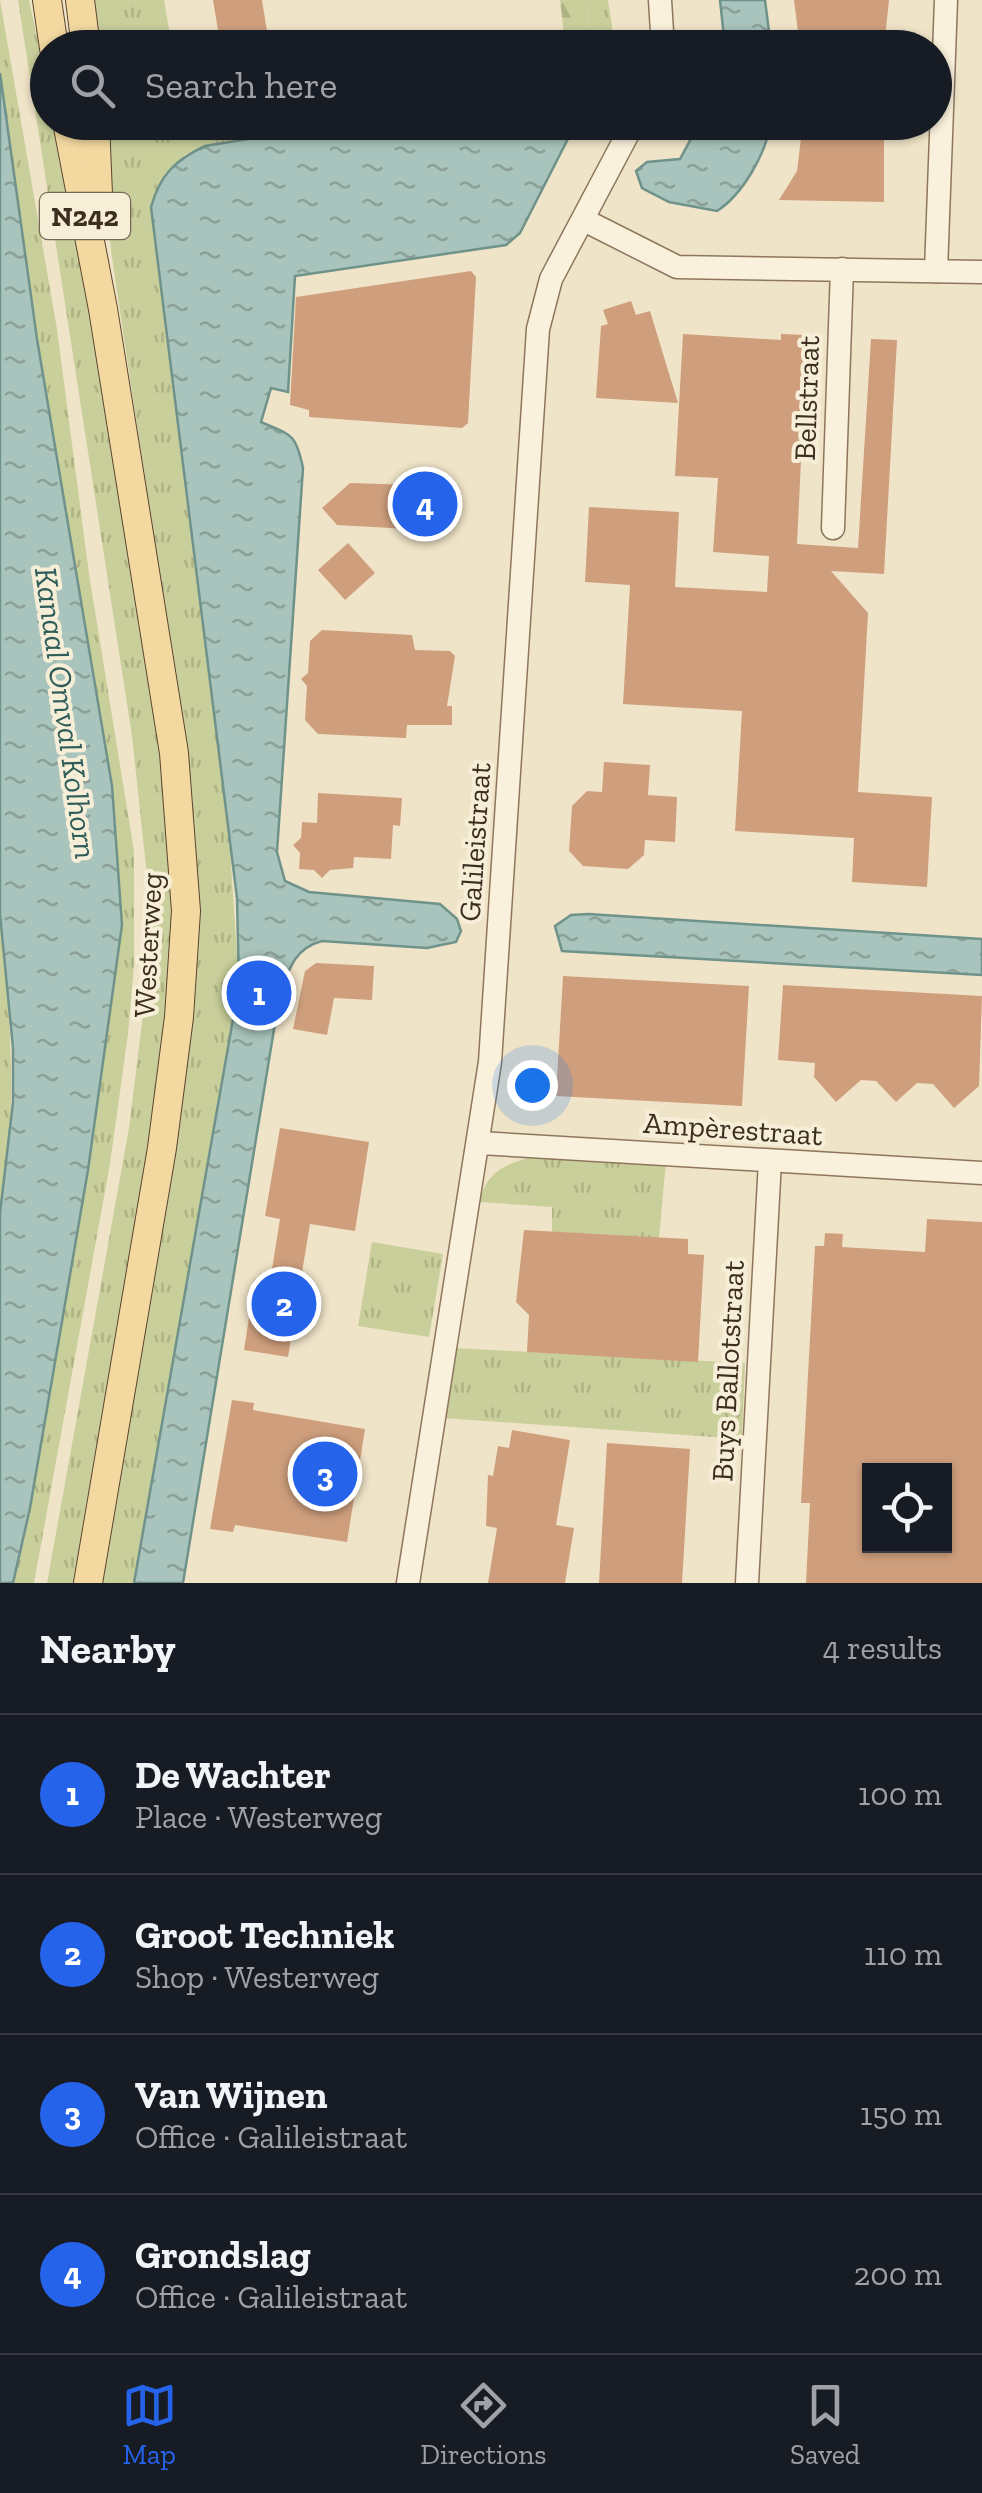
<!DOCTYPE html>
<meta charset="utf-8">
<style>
:root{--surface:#171b24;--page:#242831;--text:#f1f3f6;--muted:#9ea1a6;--line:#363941;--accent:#2563eb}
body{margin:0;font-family:"Zilla Slab",serif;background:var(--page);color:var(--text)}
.controls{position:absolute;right:30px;bottom:30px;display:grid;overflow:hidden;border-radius:0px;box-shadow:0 2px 8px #0004}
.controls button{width:90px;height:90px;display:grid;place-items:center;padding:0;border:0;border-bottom:2px solid var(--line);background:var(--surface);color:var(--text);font:50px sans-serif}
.you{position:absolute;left:532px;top:1085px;width:35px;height:35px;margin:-25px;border:8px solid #fff;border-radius:50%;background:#1a73e8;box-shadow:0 0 0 15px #1a73e833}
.badge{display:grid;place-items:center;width:65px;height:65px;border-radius:50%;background:var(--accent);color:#fff;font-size:32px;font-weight:700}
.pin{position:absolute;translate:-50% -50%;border:5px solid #fff;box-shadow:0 2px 10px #0006}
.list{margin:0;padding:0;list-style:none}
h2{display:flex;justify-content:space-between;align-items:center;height:130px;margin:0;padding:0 40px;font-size:42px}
h2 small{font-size:32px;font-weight:400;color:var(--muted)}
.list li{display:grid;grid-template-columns:65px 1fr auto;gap:30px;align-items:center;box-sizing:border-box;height:160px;padding:0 40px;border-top:2px solid var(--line)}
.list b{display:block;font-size:38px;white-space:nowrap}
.list p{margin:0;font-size:32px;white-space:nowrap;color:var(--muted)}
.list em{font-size:32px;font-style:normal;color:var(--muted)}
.icon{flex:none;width:55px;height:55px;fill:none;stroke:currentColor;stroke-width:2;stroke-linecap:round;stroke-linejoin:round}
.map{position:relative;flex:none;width:982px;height:1583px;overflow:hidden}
.search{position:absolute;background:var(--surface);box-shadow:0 2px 8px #0004;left:30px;right:30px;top:30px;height:110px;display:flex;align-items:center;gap:25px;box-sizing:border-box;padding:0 35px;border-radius:55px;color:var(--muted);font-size:38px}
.sheet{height:770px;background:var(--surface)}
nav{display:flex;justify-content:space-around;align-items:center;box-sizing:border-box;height:140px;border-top:2px solid var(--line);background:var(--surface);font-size:28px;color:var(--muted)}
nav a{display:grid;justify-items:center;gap:5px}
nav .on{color:var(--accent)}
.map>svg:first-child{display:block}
</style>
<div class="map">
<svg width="982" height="1583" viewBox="0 0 982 1583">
<defs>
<pattern id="grass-tufts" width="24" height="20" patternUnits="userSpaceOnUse" patternTransform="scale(2.5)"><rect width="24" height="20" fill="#c9cf9b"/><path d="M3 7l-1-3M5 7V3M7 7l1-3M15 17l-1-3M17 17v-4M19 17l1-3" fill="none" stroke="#aeb285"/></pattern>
<pattern id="forest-firs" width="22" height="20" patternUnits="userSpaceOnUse" patternTransform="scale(2.5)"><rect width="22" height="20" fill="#c9cf9b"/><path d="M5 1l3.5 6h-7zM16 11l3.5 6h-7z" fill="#aeb285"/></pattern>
<pattern id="water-ripples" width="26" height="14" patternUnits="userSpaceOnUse" patternTransform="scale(2.5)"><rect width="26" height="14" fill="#a9c4bc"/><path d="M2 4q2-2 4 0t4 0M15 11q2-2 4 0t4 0" fill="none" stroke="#8ba098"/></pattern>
</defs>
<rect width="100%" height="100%" fill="#f0e4c8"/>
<!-- grass -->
<g fill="url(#grass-tufts)">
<polygon points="0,0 57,329 89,574 134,851 134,965 128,1034 110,1164 34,1583 13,1583 30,1508 88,1170 122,925 112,786 37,339 0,73"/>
<polygon points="18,0 29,0 47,83 48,122 58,123 73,208 168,806 173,926 164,1050 128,1293 74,1583 47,1583 129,1128 149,966 149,895 132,736"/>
<polygon points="91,0 164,0 172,47 95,47"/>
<polygon points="586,0 608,0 615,47 593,47"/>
<polygon points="101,123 352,123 205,146 184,155 239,985 134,1583 101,1583 190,1022 199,921 191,789 111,251"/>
<path d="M0 914C10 1015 19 1112 0 1213Z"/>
<path d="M538 1155 666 1162 659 1238 552 1232V1207L479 1202C488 1168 508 1164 538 1155Z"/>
<polygon points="372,1242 443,1254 429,1337 358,1326"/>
<polygon points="454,1348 745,1363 742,1439 443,1418"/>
</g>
<!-- forest -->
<polygon fill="url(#forest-firs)" points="560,0 586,0 593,47 492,47 564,34"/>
<!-- water -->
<g fill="url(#water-ripples)" stroke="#6f938a" stroke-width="2.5">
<polygon points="720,0 765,0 771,47 725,47"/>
<polygon points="0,73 37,339 112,786 122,925 88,1170 30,1508 13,1583 0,1583 0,1213 13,1102 13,1048 0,914"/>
<path d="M352 122 576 123 520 233 506 245 295 276 288 392 271 388 261 422C292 435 296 434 303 468L277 852 285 881 309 892 440 904 457 919 461 931 456 942 427 948 322 941C295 948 289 969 280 993L183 1583H134L239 985 237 898 151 207C160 175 175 160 205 146Z"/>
<path d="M700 122 770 123C767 153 742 195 717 211L669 202 642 188 636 171 647 162 680 159Z"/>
<polygon points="588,914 982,939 982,975 562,951 555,926 571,915"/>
</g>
<!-- building -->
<g fill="#cf9f7d" fill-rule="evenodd">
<polygon points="213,0 262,0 269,44 221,48"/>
<polygon points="794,0 889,0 884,48 800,48"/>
<polygon points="803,122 884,122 884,202 779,200 797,171"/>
<polygon points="471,271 476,277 468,423 462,428 309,417 309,410 290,405 296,297"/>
<polygon points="631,301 636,315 650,311 678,403 596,398 601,326 608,324 603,310"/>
<polygon points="683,334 781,340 781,334 807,335 797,544 858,548 871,339 897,340 884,574 831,571 868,613 858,792 932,797 927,887 852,882 854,838 735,831 742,711 623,704 630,585 585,582 589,507 679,512 675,587 767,592 769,556 713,552 718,478 675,476"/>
<polygon points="350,483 446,486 444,531 337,525 322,508"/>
<polygon points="348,543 375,573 345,600 318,570"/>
<polygon points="322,630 412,635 415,650 450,651 455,656 447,706 452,706 452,725 407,725 406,738 318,734 305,720 307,686 301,679 308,673 310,641"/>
<polygon points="604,762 650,765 648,795 677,797 675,842 645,840 644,855 628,869 583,866 569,851 572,806 587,791 602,792"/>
<polygon points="318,793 402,798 400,826 393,825 391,859 354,857 353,868 330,870 322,878 314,870 299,869 300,853 293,845 301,838 302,822 317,823"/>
<polygon points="316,963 374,966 372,1000 334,998 327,1035 293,1029 305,971"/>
<polygon points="563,976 749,986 742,1106 556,1096"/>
<polygon points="783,985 982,996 979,1086 954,1108 933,1084 917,1083 896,1102 876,1081 861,1080 836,1102 814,1077 815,1063 778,1060"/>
<polygon points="280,1128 369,1142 355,1231 310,1224 288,1357 244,1350 255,1279 270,1282 280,1219 265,1216"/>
<path d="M927 1219 982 1222V1583H806L810 1503H801L815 1246H824L825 1233 843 1234 842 1247 925 1252ZM870 1470H944V1546H870Z"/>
<polygon points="524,1230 688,1239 688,1254 704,1255 698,1362 527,1352 529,1315 516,1302"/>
<polygon points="232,1400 254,1403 253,1410 365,1429 347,1542 235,1525 233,1532 210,1529"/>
<polygon points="512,1430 570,1440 556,1525 574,1528 565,1583 488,1583 497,1528 486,1526 488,1475 493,1476 498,1446 509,1448"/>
<polygon points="607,1443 690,1449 682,1583 599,1583"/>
</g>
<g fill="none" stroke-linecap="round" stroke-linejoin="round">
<!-- minor casing -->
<g stroke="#8d765c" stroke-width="25">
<g id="minor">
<polyline points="660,0 663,48"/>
<polyline points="584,220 677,267 982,272"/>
<polyline points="936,271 946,0"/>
<polyline points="833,528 842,269"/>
<polyline points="480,1143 982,1173"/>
<polyline points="408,1583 490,1062 538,329 551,279 634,122"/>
<polyline points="747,1583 770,1161"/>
</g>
</g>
<!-- major casing -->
<g stroke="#5b4430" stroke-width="30">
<g id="major">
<polyline points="47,0 54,48"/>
<polyline points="80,0 86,48"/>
<polyline points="67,122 103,309 174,753 186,911 179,1017 162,1148 88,1583"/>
<polyline points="95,122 99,218"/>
</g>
</g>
<!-- minor -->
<use href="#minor" stroke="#faf1dc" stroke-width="22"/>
<!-- major -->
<use href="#major" stroke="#f3d9a0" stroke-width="28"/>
</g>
<g text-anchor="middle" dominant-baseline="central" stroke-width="8" stroke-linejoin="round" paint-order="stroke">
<!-- shield labels -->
<rect fill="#f7eed8" stroke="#756857" stroke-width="2.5" x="40" y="193" width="90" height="46" rx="8"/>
<g font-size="28" font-weight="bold" fill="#3d2e20">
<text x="85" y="216">N242</text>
</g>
<!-- street labels -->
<g font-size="30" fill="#3d2e20" stroke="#f7eed8">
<text transform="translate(807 398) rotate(-88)">Bellstraat</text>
<text transform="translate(475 842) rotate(-86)">Galileistraat</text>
<text transform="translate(148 945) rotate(-87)">Westerweg</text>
<text transform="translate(733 1129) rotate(4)">Ampèrestraat</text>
<text transform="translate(728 1371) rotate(-87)">Buys Ballotstraat</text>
</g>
<!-- water labels -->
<g font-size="32" font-style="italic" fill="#2f5d5a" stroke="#f7eed8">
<text transform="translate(66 713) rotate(82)">Kanaal Omval Kolhorn</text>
</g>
</g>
</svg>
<div class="controls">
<button><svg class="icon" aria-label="locate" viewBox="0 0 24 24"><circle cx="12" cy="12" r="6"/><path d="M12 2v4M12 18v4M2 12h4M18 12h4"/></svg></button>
</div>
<div class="you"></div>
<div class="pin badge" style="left:259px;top:993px">1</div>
<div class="pin badge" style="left:284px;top:1304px">2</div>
<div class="pin badge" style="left:325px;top:1474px">3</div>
<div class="pin badge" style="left:425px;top:504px">4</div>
<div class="search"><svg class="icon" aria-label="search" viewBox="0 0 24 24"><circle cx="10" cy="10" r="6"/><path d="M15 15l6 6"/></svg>Search here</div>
</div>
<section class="sheet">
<h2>Nearby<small>4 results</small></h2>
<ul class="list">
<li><span class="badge">1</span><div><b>De Wachter</b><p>Place · Westerweg</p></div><em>100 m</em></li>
<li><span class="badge">2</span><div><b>Groot Techniek</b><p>Shop · Westerweg</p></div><em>110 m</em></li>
<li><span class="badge">3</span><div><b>Van Wijnen</b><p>Office · Galileistraat</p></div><em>150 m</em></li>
<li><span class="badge">4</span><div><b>Grondslag</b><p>Office · Galileistraat</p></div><em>200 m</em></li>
</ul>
</section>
<nav>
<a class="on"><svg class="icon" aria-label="map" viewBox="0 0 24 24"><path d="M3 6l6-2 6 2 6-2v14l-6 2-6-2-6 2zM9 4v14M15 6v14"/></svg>Map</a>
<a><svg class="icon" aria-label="directions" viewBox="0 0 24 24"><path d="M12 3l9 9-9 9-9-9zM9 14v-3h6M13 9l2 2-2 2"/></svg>Directions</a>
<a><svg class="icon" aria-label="saved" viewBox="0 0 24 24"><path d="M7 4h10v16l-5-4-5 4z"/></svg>Saved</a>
</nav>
